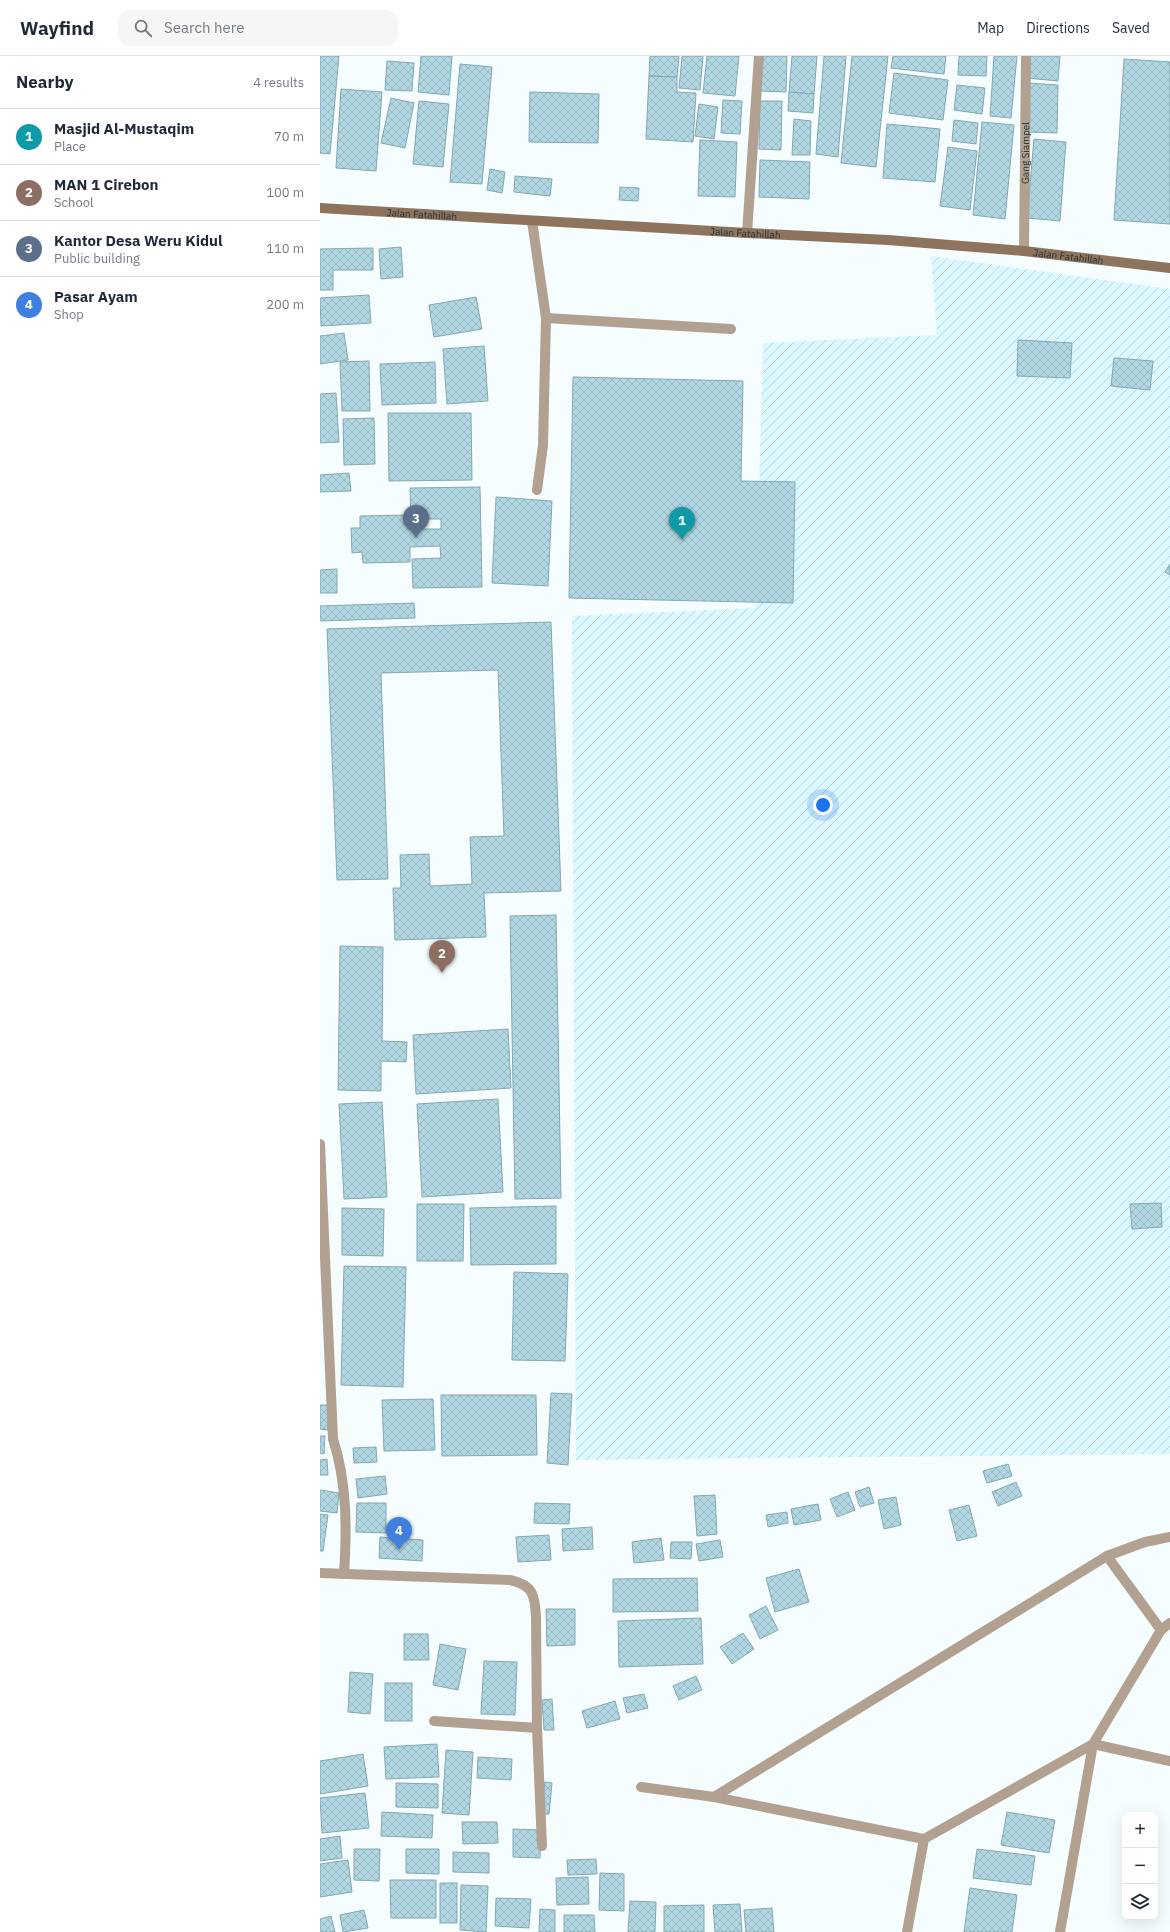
<!DOCTYPE html>
<meta charset="utf-8">
<style>
:root{--surface:#fff;--page:#f6f6f7;--text:#1f2937;--muted:#747a83;--line:#e0e1e3;--accent:#a5682c}
body{margin:0;font-family:"IBM Plex Sans",sans-serif;background:var(--page);color:var(--text)}
.controls{position:absolute;right:12px;bottom:12px;display:grid;overflow:hidden;border-radius:8px;box-shadow:0 4px 16px #0002}
.controls button{width:36px;height:36px;display:grid;place-items:center;padding:0;border:0;border-bottom:1px solid var(--line);background:var(--surface);color:var(--text);font:20px sans-serif}
.you{position:absolute;left:503px;top:749px;width:14px;height:14px;margin:-10px;border:3px solid #fff;border-radius:50%;background:#1a73e8;box-shadow:0 0 0 6px #1a73e833}
.badge{display:grid;place-items:center;width:26px;height:26px;border-radius:50%;background:var(--accent);color:#fff;font-size:13px;font-weight:700}
.pin{position:absolute;translate:-50% -33px;filter:drop-shadow(0 1px 2px #0008)}
.pin::after{content:'';position:absolute;top:21px;width:14px;height:12px;background:inherit;clip-path:polygon(0 0,100% 0,50% 100%)}
.list{margin:0;padding:0;list-style:none}
h2{display:flex;justify-content:space-between;align-items:center;height:52px;margin:0;padding:0 16px;font-size:17px}
h2 small{font-size:13px;font-weight:400;color:var(--muted)}
.list li{display:grid;grid-template-columns:26px 1fr auto;gap:12px;align-items:center;box-sizing:border-box;height:56px;padding:0 16px;border-top:1px solid var(--line)}
.list b{display:block;font-size:15px;white-space:nowrap}
.list p{margin:0;font-size:13px;white-space:nowrap;color:var(--muted)}
.list em{font-size:13px;font-style:normal;color:var(--muted)}
.icon{flex:none;width:22px;height:22px;fill:none;stroke:currentColor;stroke-width:2;stroke-linecap:round;stroke-linejoin:round}
.map{position:relative;flex:none;width:850px;height:1876px;overflow:hidden}
header{display:flex;align-items:center;gap:24px;box-sizing:border-box;height:56px;padding:0 20px;background:var(--surface);border-bottom:1px solid var(--line)}
header strong{font-size:19px}
nav{display:flex;gap:22px;margin-inline-start:auto;font-size:14px}
.search{width:280px;height:36px;background:var(--page);display:flex;align-items:center;gap:10px;box-sizing:border-box;padding:0 14px;border-radius:12px;color:var(--muted);font-size:15px}
main{display:flex}
aside{flex:1;background:var(--surface)}
.map>svg:first-child{display:block}
</style>
<header>
<strong>Wayfind</strong>
<div class="search"><svg class="icon" aria-label="search" viewBox="0 0 24 24"><circle cx="10" cy="10" r="6"/><path d="M15 15l6 6"/></svg>Search here</div>
<nav><a>Map</a><a>Directions</a><a>Saved</a></nav>
</header>
<main>
<aside>
<h2>Nearby<small>4 results</small></h2>
<ul class="list">
<li><span class="badge" style="background:#0f9aa8">1</span><div><b>Masjid Al-Mustaqim</b><p>Place</p></div><em>70 m</em></li>
<li><span class="badge" style="background:#8d6e63">2</span><div><b>MAN 1 Cirebon</b><p>School</p></div><em>100 m</em></li>
<li><span class="badge" style="background:#5c6f8a">3</span><div><b>Kantor Desa Weru Kidul</b><p>Public building</p></div><em>110 m</em></li>
<li><span class="badge" style="background:#3f7fe0">4</span><div><b>Pasar Ayam</b><p>Shop</p></div><em>200 m</em></li>
</ul>
</aside>
<div class="map">
<svg width="850" height="1876" viewBox="0 0 850 1876">
<defs>
<pattern id="industrial-furrows" width="10" height="10" patternUnits="userSpaceOnUse"><rect width="10" height="10" fill="#dbf7ff"/><path d="M-1 1l2-2M0 10L10 0M9 11l2-2" fill="none" stroke="#bcd4db"/></pattern>
<pattern id="building-cross-hatch" width="8" height="8" patternUnits="userSpaceOnUse"><rect width="8" height="8" fill="#b1d7e2"/><path d="M0 0l8 8M0 8l8-8" fill="none" stroke="#98b9c2"/></pattern>
</defs>
<rect width="100%" height="100%" fill="#f5fdff"/>
<!-- industrial -->
<polygon fill="url(#industrial-furrows)" points="611,200 850,233 850,1398 256,1404 252,560 436,552 443,287 617,279"/>
<!-- building -->
<g fill="url(#building-cross-hatch)" stroke="#84a8b3">
<polygon points="0,0 19,0 10,98 0,97"/>
<polygon points="101,0 132,0 129,39 98,36"/>
<polygon points="330,0 359,0 357,21 329,20"/>
<polygon points="362,0 383,0 380,34 359,32"/>
<polygon points="387,0 419,0 415,40 383,37"/>
<polygon points="441,0 467,0 466,36 440,35"/>
<polygon points="472,0 497,0 494,38 469,36"/>
<polygon points="504,0 526,0 518,101 496,98"/>
<polygon points="532,0 568,0 556,111 521,107"/>
<polygon points="573,0 626,0 624,18 571,12"/>
<polygon points="639,0 667,0 666,20 638,19"/>
<polygon points="674,0 697,0 691,62 670,60"/>
<polygon points="709,0 740,0 738,25 707,22"/>
<polygon points="804,3 850,6 850,168 794,164"/>
<polygon points="67,5 94,7 92,35 65,34"/>
<polygon points="140,8 172,11 162,128 130,126"/>
<polygon points="574,17 628,24 623,64 569,57"/>
<polygon points="329,20 357,21 357,36 376,37 373,86 326,83"/>
<polygon points="708,27 738,29 737,77 707,76"/>
<polygon points="637,29 665,32 662,58 634,54"/>
<polygon points="21,33 62,36 56,115 16,112"/>
<polygon points="210,36 279,38 278,87 209,86"/>
<polygon points="469,36 494,38 493,57 468,55"/>
<polygon points="71,42 94,47 85,92 61,87"/>
<polygon points="403,44 422,45 420,78 401,77"/>
<polygon points="99,45 129,48 123,111 93,108"/>
<polygon points="440,45 462,45 461,94 439,93"/>
<polygon points="379,48 398,51 394,83 375,80"/>
<polygon points="474,63 491,65 490,99 472,99"/>
<polygon points="634,64 658,67 656,88 632,85"/>
<polygon points="662,66 694,69 685,163 653,159"/>
<polygon points="567,68 620,73 615,126 563,122"/>
<polygon points="714,83 746,86 740,165 707,162"/>
<polygon points="380,84 417,86 415,141 378,140"/>
<polygon points="628,91 657,95 650,154 620,150"/>
<polygon points="440,104 490,106 489,143 439,141"/>
<polygon points="170,113 185,116 182,137 167,134"/>
<polygon points="195,120 232,123 230,140 194,136"/>
<polygon points="300,131 319,132 318,145 299,144"/>
<polygon points="81,191 83,221 61,223 59,193"/>
<polygon points="53,192 53,214 13,214 13,234 0,234 0,193"/>
<polygon points="49,239 51,267 1,270 0,242"/>
<polygon points="156,241 162,273 114,281 109,249"/>
<polygon points="24,277 28,304 0,308 0,280"/>
<polygon points="698,284 752,287 750,322 697,320"/>
<polygon points="164,290 168,345 127,348 123,293"/>
<polygon points="794,302 833,305 830,334 791,330"/>
<polygon points="49,305 50,355 22,355 20,306"/>
<polygon points="115,306 116,347 62,349 60,308"/>
<polygon points="253,321 423,325 421,425 475,426 473,547 249,542"/>
<polygon points="16,337 19,386 0,387 0,338"/>
<polygon points="68,357 151,357 152,424 69,425"/>
<polygon points="54,362 55,408 24,409 23,363"/>
<polygon points="29,417 31,435 0,436 0,419"/>
<polygon points="160,431 162,531 93,532 92,503 121,502 120,490 90,491 90,506 43,507 42,496 32,497 31,472 40,472 40,460 88,459 88,473 121,473 121,463 91,463 90,432"/>
<polygon points="176,441 232,445 228,530 172,527"/>
<polygon points="850,508 850,519 845,516"/>
<polygon points="17,513 17,537 0,537 0,514"/>
<polygon points="94,547 95,562 0,565 0,550"/>
<polygon points="231,566 241,835 164,837 166,881 75,884 73,832 81,832 80,799 109,798 110,830 152,828 150,781 184,780 178,614 61,617 68,823 17,824 7,573"/>
<polygon points="236,859 241,1142 195,1143 190,860"/>
<polygon points="20,890 63,891 62,985 87,986 86,1006 61,1005 61,1035 18,1034"/>
<polygon points="188,973 191,1032 96,1038 93,979"/>
<polygon points="178,1043 183,1136 102,1141 97,1048"/>
<polygon points="62,1046 67,1141 24,1143 19,1048"/>
<polygon points="841,1147 842,1171 812,1173 810,1148"/>
<polygon points="97,1148 144,1148 143,1205 97,1205"/>
<polygon points="236,1150 236,1208 151,1209 150,1152"/>
<polygon points="22,1152 64,1153 63,1200 22,1199"/>
<polygon points="24,1210 86,1211 83,1331 21,1329"/>
<polygon points="194,1216 248,1218 245,1305 192,1304"/>
<polygon points="231,1337 252,1338 248,1409 227,1407"/>
<polygon points="121,1339 216,1339 217,1399 122,1400"/>
<polygon points="113,1343 115,1394 64,1395 62,1344"/>
<polygon points="0,1349 9,1349 8,1374 0,1373"/>
<polygon points="0,1380 5,1380 4,1398 0,1397"/>
<polygon points="56,1391 57,1406 34,1407 33,1392"/>
<polygon points="7,1403 8,1419 0,1419 0,1404"/>
<polygon points="688,1408 692,1420 667,1427 663,1415"/>
<polygon points="65,1420 67,1438 38,1442 36,1423"/>
<polygon points="696,1426 702,1440 678,1450 672,1436"/>
<polygon points="549,1431 554,1447 540,1451 535,1436"/>
<polygon points="0,1434 19,1437 17,1457 0,1455"/>
<polygon points="528,1436 535,1454 517,1461 510,1443"/>
<polygon points="395,1439 397,1478 377,1480 374,1440"/>
<polygon points="576,1441 581,1469 564,1473 558,1444"/>
<polygon points="37,1447 66,1447 66,1477 36,1476"/>
<polygon points="215,1447 250,1448 249,1468 214,1467"/>
<polygon points="498,1448 501,1464 474,1469 471,1453"/>
<polygon points="649,1449 657,1480 637,1485 629,1454"/>
<polygon points="467,1456 468,1467 448,1471 446,1459"/>
<polygon points="0,1458 8,1459 3,1495 0,1495"/>
<polygon points="272,1471 273,1493 243,1495 242,1473"/>
<polygon points="229,1479 231,1504 198,1506 196,1481"/>
<polygon points="60,1481 103,1484 102,1505 59,1502"/>
<polygon points="341,1482 344,1504 314,1507 312,1486"/>
<polygon points="400,1484 403,1501 379,1505 376,1488"/>
<polygon points="351,1486 372,1486 371,1503 350,1502"/>
<polygon points="479,1513 489,1546 455,1556 446,1522"/>
<polygon points="377,1522 378,1555 293,1556 293,1523"/>
<polygon points="446,1550 458,1574 440,1583 429,1559"/>
<polygon points="226,1553 255,1553 255,1589 227,1590"/>
<polygon points="381,1562 383,1608 299,1611 298,1565"/>
<polygon points="423,1577 434,1593 412,1608 400,1591"/>
<polygon points="84,1578 108,1578 109,1604 84,1604"/>
<polygon points="120,1588 146,1593 138,1634 113,1629"/>
<polygon points="164,1605 197,1606 195,1659 161,1658"/>
<polygon points="30,1616 53,1618 50,1658 28,1656"/>
<polygon points="376,1620 382,1634 359,1644 353,1630"/>
<rect x="65" y="1627" width="27" height="38"/>
<polygon points="324,1638 328,1652 307,1657 303,1642"/>
<polygon points="232,1643 234,1674 224,1674 222,1644"/>
<polygon points="295,1645 300,1663 267,1672 262,1655"/>
<polygon points="117,1688 119,1721 66,1723 64,1691"/>
<polygon points="126,1694 153,1696 149,1759 122,1757"/>
<polygon points="43,1698 48,1730 0,1738 0,1705"/>
<polygon points="158,1701 192,1703 191,1724 157,1722"/>
<polygon points="225,1726 232,1727 229,1758 221,1758"/>
<polygon points="76,1727 118,1728 118,1752 76,1751"/>
<polygon points="45,1737 49,1772 2,1777 0,1742"/>
<polygon points="62,1756 113,1759 112,1782 61,1780"/>
<polygon points="687,1756 735,1764 729,1797 681,1789"/>
<polygon points="142,1766 177,1766 178,1787 143,1788"/>
<polygon points="193,1773 221,1774 220,1802 193,1801"/>
<polygon points="20,1780 22,1802 0,1805 0,1783"/>
<polygon points="34,1793 60,1793 59,1825 34,1824"/>
<polygon points="86,1793 119,1793 119,1818 86,1817"/>
<polygon points="657,1793 715,1800 711,1829 653,1822"/>
<polygon points="133,1796 169,1797 169,1817 133,1816"/>
<polygon points="276,1803 277,1818 248,1819 247,1804"/>
<polygon points="28,1804 32,1836 0,1841 0,1808"/>
<polygon points="280,1817 304,1818 304,1855 279,1854"/>
<polygon points="268,1821 269,1848 237,1849 236,1822"/>
<polygon points="70,1824 116,1824 116,1862 71,1862"/>
<rect x="120" y="1827" width="17" height="40"/>
<polygon points="141,1829 168,1830 166,1876 140,1874"/>
<polygon points="650,1832 697,1839 692,1876 644,1876"/>
<polygon points="176,1842 211,1843 209,1872 175,1870"/>
<polygon points="310,1845 336,1846 335,1876 308,1876"/>
<polygon points="420,1848 422,1876 395,1876 393,1849"/>
<polygon points="384,1849 384,1876 344,1876 344,1850"/>
<polygon points="452,1852 454,1876 426,1876 424,1854"/>
<polygon points="220,1853 235,1854 235,1876 219,1876"/>
<polygon points="44,1854 48,1872 23,1876 20,1859"/>
<polygon points="244,1859 274,1859 275,1876 244,1876"/>
<polygon points="11,1860 15,1876 0,1876 0,1863"/>
</g>
<g fill="none" stroke-linecap="round" stroke-linejoin="round">
<!-- lane -->
<g stroke="#b2a090" stroke-width="10">
<polyline points="212,165 226,262 223,389 217,434"/>
<polyline points="226,262 411,273"/>
</g>
<!-- street -->
<g stroke="#b2a090" stroke-width="10">
<polyline points="427,177 439,0"/>
<path id="s1" d="M704 195 706 0"/>
<path d="M0 1088 13 1383C27 1426 27 1473 24 1518"/>
<polyline points="787,1500 825,1486 850,1481"/>
<path d="M0 1517 190 1524C213 1529 215 1539 216 1561L217 1672 222 1790"/>
<polyline points="114,1665 217,1672"/>
<polyline points="321,1731 394,1741 604,1783 773,1688 850,1705"/>
<polyline points="394,1741 787,1500 841,1574"/>
<polyline points="587,1876 604,1783"/>
<polyline points="740,1876 773,1688 841,1574 850,1567"/>
</g>
<!-- secondary -->
<path stroke="#8e745d" stroke-width="10" id="s2" d="M0 152 427 177 568 184 704 195 850 212"/>
</g>
<g text-anchor="middle" dominant-baseline="central" stroke-width="3" stroke-linejoin="round" paint-order="stroke">
<!-- street labels -->
<g font-size="10" fill="#202f33" stroke="#fff">
<text stroke="none"><textPath href="#s1" startOffset="98">Gang Siampel</textPath></text>
<text stroke="none"><textPath href="#s2" startOffset="102">Jalan Fatahillah</textPath></text>
<text stroke="none"><textPath href="#s2" startOffset="426">Jalan Fatahillah</textPath></text>
<text stroke="none"><textPath href="#s2" startOffset="750">Jalan Fatahillah</textPath></text>
</g>
</g>
</svg>
<div class="controls">
<button>+</button>
<button>−</button>
<button><svg class="icon" aria-label="layers" viewBox="0 0 24 24"><path d="M12 4l9 5-9 5-9-5zM3 14l9 5 9-5"/></svg></button>
</div>
<div class="you"></div>
<div class="pin badge" style="left:362px;top:484px;background:#0f9aa8">1</div>
<div class="pin badge" style="left:122px;top:917px;background:#8d6e63">2</div>
<div class="pin badge" style="left:96px;top:482px;background:#5c6f8a">3</div>
<div class="pin badge" style="left:79px;top:1494px;background:#3f7fe0">4</div>
</div>
</main>
